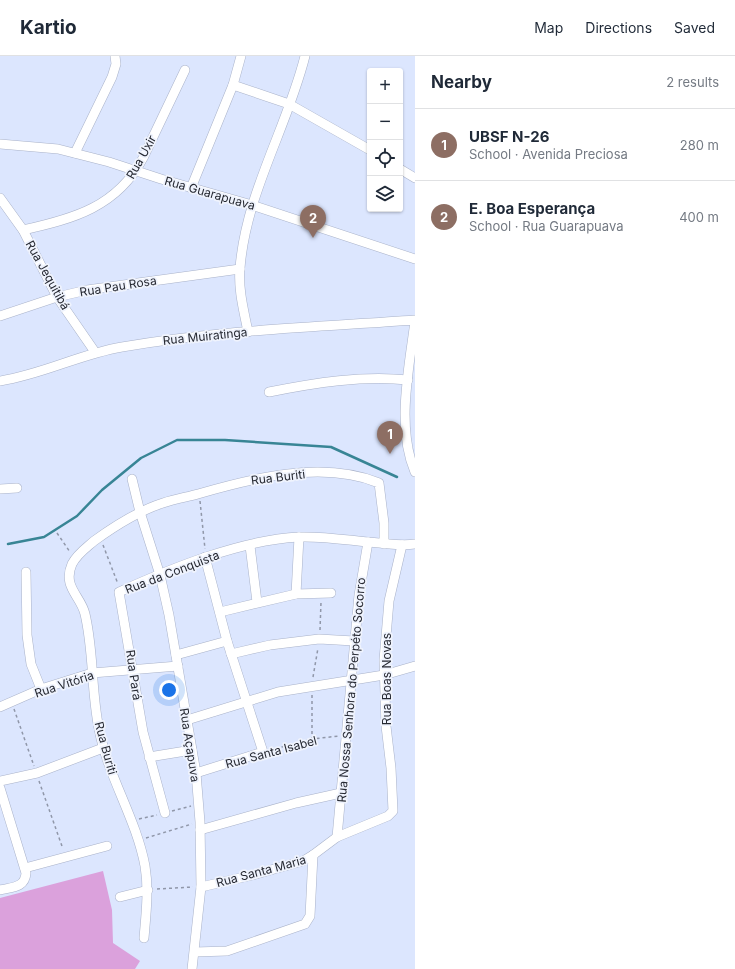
<!DOCTYPE html>
<meta charset="utf-8">
<style>
:root{--surface:#fff;--page:#f2f2f3;--text:#1f2937;--muted:#747a83;--line:#e0e1e3;--accent:#0f766e}
body{margin:0;font-family:Inter,sans-serif;background:var(--page);color:var(--text)}
.controls{position:absolute;right:12px;top:12px;display:grid;overflow:hidden;border-radius:4px;box-shadow:0 1px 3px #0004}
.controls button{width:36px;height:36px;display:grid;place-items:center;padding:0;border:0;border-bottom:1px solid var(--line);background:var(--surface);color:var(--text);font:20px sans-serif}
.you{position:absolute;left:169px;top:634px;width:14px;height:14px;margin:-10px;border:3px solid #fff;border-radius:50%;background:#1a73e8;box-shadow:0 0 0 6px #1a73e833}
.badge{display:grid;place-items:center;width:26px;height:26px;border-radius:50%;background:var(--accent);color:#fff;font-size:13px;font-weight:700}
.pin{position:absolute;translate:-50% -33px;filter:drop-shadow(0 1px 2px #0008)}
.pin::after{content:'';position:absolute;top:21px;width:14px;height:12px;background:inherit;clip-path:polygon(0 0,100% 0,50% 100%)}
.list{margin:0;padding:0;list-style:none}
h2{display:flex;justify-content:space-between;align-items:center;height:52px;margin:0;padding:0 16px;font-size:17px}
h2 small{font-size:13px;font-weight:400;color:var(--muted)}
.list li{display:grid;grid-template-columns:26px 1fr auto;gap:12px;align-items:center;box-sizing:border-box;height:72px;padding:0 16px;border-top:1px solid var(--line)}
.list b{display:block;font-size:15px;white-space:nowrap}
.list p{margin:0;font-size:13px;white-space:nowrap;color:var(--muted)}
.list em{font-size:13px;font-style:normal;color:var(--muted)}
.icon{flex:none;width:22px;height:22px;fill:none;stroke:currentColor;stroke-width:2;stroke-linecap:round;stroke-linejoin:round}
.map{position:relative;flex:none;width:415px;height:913px;overflow:hidden}
header{display:flex;align-items:center;gap:24px;box-sizing:border-box;height:56px;padding:0 20px;background:var(--surface);border-bottom:1px solid var(--line)}
header strong{font-size:19px}
nav{display:flex;gap:22px;margin-inline-start:auto;font-size:14px}
main{display:flex}
aside{flex:1;background:var(--surface)}
.map>svg:first-child{display:block}
</style>
<header>
<strong>Kartio</strong>
<nav><a>Map</a><a>Directions</a><a>Saved</a></nav>
</header>
<main>
<div class="map">
<svg width="415" height="913" viewBox="0 0 415 913">
<rect width="100%" height="100%" fill="#dce6fe"/>
<!-- green -->
<polygon fill="#dba1dc" points="103,815 112,854 113,887 140,905 135,913 0,913 0,842"/>
<g fill="none" stroke-linecap="round" stroke-linejoin="round">
<!-- stream -->
<polyline stroke="#388595" stroke-width="2.5" points="8,488 44,481 77,460 102,434 141,402 177,384 225,384 331,391 397,421"/>
<!-- minor casing -->
<g stroke="#a9b2c9" stroke-width="10">
<g id="minor">
<polyline points="233,29 289,48 370,94"/>
<polyline points="0,88 58,93 109,106 161,123 252,149 415,203"/>
<polyline points="75,97 112,21 116,8 115,0"/>
<polyline points="400,113 415,122"/>
<polyline points="191,132 233,29 241,0"/>
<polyline points="0,142 23,174 57,241 95,296"/>
<path d="M23 174C73 163 117 151 143 102L185 14"/>
<polyline points="0,260 57,241 87,234 240,213"/>
<path d="M415 265C409 313 396 371 415 416"/>
<path d="M248 276C244 255 238 234 240 212 246 137 287 72 305 0"/>
<path d="M0 325C44 318 80 298 122 291 219 274 317 271 415 264"/>
<path d="M269 336C314 327 363 319 408 324"/>
<polyline points="132,423 140,456 160,519 169,559 196,717 200,766 201,831 192,913"/>
<polyline points="0,433 17,432"/>
<polyline points="250,490 257,546"/>
<polyline points="26,516 27,579 31,608 41,633"/>
<polyline points="296,538 299,481"/>
<polyline points="220,556 296,538 331,537"/>
<polyline points="231,598 270,589 319,583 354,585"/>
<polyline points="176,599 227,585"/>
<polyline points="0,651 41,633 92,617 178,610"/>
<polyline points="187,664 278,636 384,619 415,610"/>
<polyline points="149,701 192,694"/>
<polyline points="196,717 263,696 227,585 205,501"/>
<polyline points="0,725 37,717 103,692"/>
<path d="M0 732 26 817C25 832 12 831 0 834"/>
<path d="M165 757 143 676 119 536C172 512 241 484 299 481 326 480 352 485 379 487 391 488 403 490 415 488"/>
<polyline points="200,774 296,747 341,737"/>
<polyline points="337,781 359,539 368,486"/>
<polyline points="25,812 107,790"/>
<polyline points="201,831 253,819 303,805 313,799 337,781 388,760 393,755 391,712 386,670 384,604 389,545 402,489"/>
<polyline points="120,841 148,834"/>
<path d="M144 882C146 858 149 834 145 810 136 762 108 721 99 673 91 635 94 596 85 558 81 540 62 531 72 508 77 498 86 492 94 485 116 469 138 455 163 447 175 443 187 441 198 438 253 422 323 404 379 427L384 467V488"/>
<polyline points="195,896 227,895 305,868 310,860 313,799"/>
</g>
</g>
<!-- path -->
<g stroke="#9097a9" stroke-width="1.5" stroke-dasharray="3 3" stroke-linecap="butt">
<polyline points="200,445 205,493"/>
<polyline points="57,477 70,496"/>
<polyline points="103,489 118,528"/>
<polyline points="320,574 321,546"/>
<polyline points="313,621 318,592"/>
<polyline points="312,639 312,683"/>
<polyline points="14,653 34,710"/>
<polyline points="270,694 312,683 339,680"/>
<polyline points="39,725 63,793"/>
<polyline points="172,755 191,750"/>
<polyline points="139,763 157,759"/>
<polyline points="146,782 192,768"/>
<polyline points="157,833 193,831"/>
</g>
<!-- minor -->
<use href="#minor" stroke="#fff" stroke-width="9"/>
</g>
<g text-anchor="middle" dominant-baseline="central" stroke-width="3.5" stroke-linejoin="round" paint-order="stroke">
<!-- street labels -->
<g font-size="12" fill="#262932" stroke="#eff3fd">
<text transform="translate(141 101) rotate(-61)">Rua Uxir</text>
<text transform="translate(210 137) rotate(16)">Rua Guarapuava</text>
<text transform="translate(48 219) rotate(61)">Rua Jequitibá</text>
<text transform="translate(118 230) rotate(-9)">Rua Pau Rosa</text>
<text transform="translate(205 280) rotate(-6)">Rua Muiratinga</text>
<text transform="translate(278 421) rotate(-7)">Rua Buriti</text>
<text transform="translate(172 516) rotate(-21)">Rua da Conquista</text>
<text transform="translate(134 619) rotate(82)">Rua Pará</text>
<text transform="translate(386 623) rotate(-90)">Rua Boas Novas</text>
<text transform="translate(64 628) rotate(-18)">Rua Vitória</text>
<text transform="translate(351 634) rotate(-85)">Rua Nossa Senhora do Perpéto Socorro</text>
<text transform="translate(190 689) rotate(81)">Rua Açapuva</text>
<text transform="translate(106 692) rotate(75)">Rua Buriti</text>
<text transform="translate(271 696) rotate(-15)">Rua Santa Isabel</text>
<text transform="translate(261 815) rotate(-15)">Rua Santa Maria</text>
</g>
</g>
</svg>
<div class="controls">
<button>+</button>
<button>−</button>
<button><svg class="icon" aria-label="locate" viewBox="0 0 24 24"><circle cx="12" cy="12" r="6"/><path d="M12 2v4M12 18v4M2 12h4M18 12h4"/></svg></button>
<button><svg class="icon" aria-label="layers" viewBox="0 0 24 24"><path d="M12 4l9 5-9 5-9-5zM3 14l9 5 9-5"/></svg></button>
</div>
<div class="you"></div>
<div class="pin badge" style="left:390px;top:398px;background:#8d6e63">1</div>
<div class="pin badge" style="left:313px;top:182px;background:#8d6e63">2</div>
</div>
<aside>
<h2>Nearby<small>2 results</small></h2>
<ul class="list">
<li><span class="badge" style="background:#8d6e63">1</span><div><b>UBSF N-26</b><p>School · Avenida Preciosa</p></div><em>280 m</em></li>
<li><span class="badge" style="background:#8d6e63">2</span><div><b>E. Boa Esperança</b><p>School · Rua Guarapuava</p></div><em>400 m</em></li>
</ul>
</aside>
</main>
